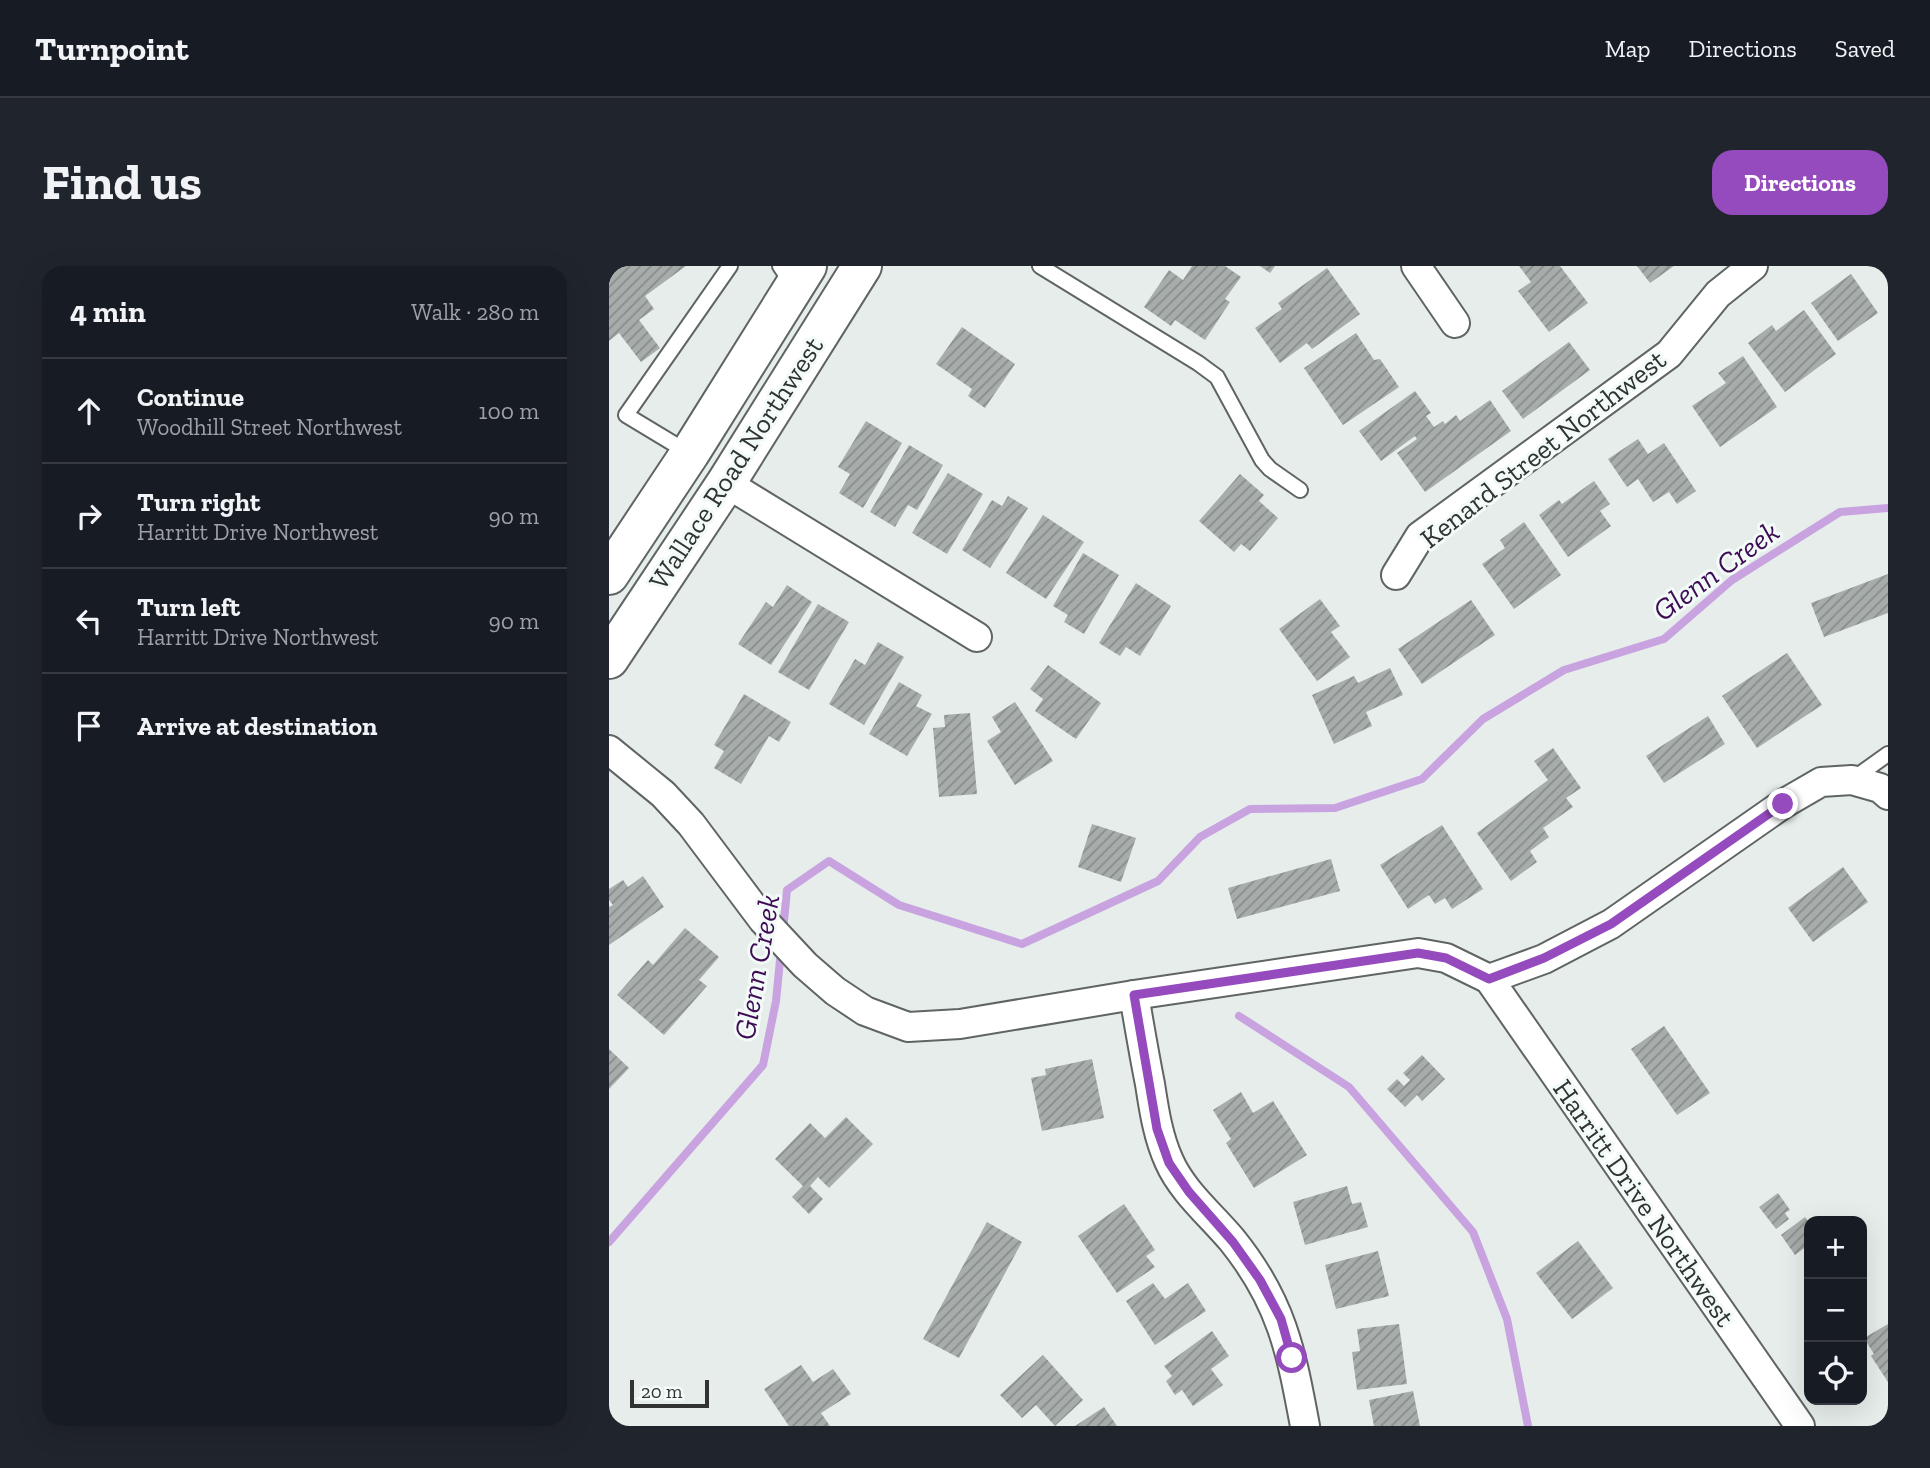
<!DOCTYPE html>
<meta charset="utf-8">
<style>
:root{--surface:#171b24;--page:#20242c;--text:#f1f3f6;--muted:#9ea1a6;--line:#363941;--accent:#954bbd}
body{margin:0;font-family:"Zilla Slab",serif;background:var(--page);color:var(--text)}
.controls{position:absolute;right:21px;bottom:21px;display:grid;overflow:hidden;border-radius:14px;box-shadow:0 7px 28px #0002}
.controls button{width:63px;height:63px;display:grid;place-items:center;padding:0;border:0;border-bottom:2px solid var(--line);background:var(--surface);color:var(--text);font:35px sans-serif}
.scale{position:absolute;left:21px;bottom:18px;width:79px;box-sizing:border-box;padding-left:7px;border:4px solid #303332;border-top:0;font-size:19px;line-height:24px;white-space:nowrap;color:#303332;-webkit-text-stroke:5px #f3fbf8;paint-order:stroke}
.stop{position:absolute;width:21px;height:21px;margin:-16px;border:5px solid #954bbd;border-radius:50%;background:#fff}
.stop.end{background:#954bbd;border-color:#fff;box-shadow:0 2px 7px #0008}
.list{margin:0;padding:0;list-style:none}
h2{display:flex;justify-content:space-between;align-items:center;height:91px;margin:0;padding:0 28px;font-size:30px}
h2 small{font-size:23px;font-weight:400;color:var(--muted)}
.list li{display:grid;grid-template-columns:46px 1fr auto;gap:21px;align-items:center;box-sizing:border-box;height:105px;padding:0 28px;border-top:2px solid var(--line)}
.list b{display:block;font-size:26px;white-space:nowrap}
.list p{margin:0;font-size:23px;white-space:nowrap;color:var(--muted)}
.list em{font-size:23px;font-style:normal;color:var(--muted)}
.icon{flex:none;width:38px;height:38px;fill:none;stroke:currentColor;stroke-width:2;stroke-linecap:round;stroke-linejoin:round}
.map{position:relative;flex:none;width:1279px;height:1160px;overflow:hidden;border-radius:21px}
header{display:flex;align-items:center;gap:42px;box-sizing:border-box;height:98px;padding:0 35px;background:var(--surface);border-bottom:2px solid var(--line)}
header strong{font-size:33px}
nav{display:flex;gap:38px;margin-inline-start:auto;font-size:24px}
.intro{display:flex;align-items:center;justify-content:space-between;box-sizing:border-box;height:168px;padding:0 42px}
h1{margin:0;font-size:49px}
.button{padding:18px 32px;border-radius:21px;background:var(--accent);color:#fff;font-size:24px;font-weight:700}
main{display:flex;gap:42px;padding:0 42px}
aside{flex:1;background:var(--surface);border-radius:21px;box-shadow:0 7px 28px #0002}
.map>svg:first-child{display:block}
</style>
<header>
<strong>Turnpoint</strong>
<nav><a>Map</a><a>Directions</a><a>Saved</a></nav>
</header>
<div class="intro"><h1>Find us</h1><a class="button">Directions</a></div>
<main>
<aside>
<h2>4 min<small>Walk · 280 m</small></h2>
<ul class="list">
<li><svg class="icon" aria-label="ahead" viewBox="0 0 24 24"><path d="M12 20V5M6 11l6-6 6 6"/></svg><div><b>Continue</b><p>Woodhill Street Northwest</p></div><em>100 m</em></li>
<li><svg class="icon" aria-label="right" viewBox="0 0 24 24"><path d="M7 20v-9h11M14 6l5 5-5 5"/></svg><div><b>Turn right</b><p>Harritt Drive Northwest</p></div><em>90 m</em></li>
<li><svg class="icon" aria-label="left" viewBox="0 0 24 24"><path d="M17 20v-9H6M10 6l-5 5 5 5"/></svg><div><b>Turn left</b><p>Harritt Drive Northwest</p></div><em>90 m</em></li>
<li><svg class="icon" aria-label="arrive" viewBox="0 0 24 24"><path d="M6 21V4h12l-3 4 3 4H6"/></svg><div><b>Arrive at destination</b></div></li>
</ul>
</aside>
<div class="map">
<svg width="1279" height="1160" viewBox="0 0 1279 1160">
<defs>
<pattern id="building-hatch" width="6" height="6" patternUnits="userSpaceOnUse" patternTransform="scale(1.75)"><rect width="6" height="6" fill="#a7adab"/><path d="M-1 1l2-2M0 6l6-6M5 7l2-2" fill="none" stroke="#888d8c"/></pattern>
</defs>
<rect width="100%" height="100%" fill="#e6edeb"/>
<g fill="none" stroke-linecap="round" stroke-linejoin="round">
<!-- stream -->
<g stroke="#c8a3e0" stroke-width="8">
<polyline points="174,665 178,624 220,595 290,639 413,678 549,615 591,571 641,543 726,542 813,513 874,453 955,404 1055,373 1123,314 1231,246 1279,242"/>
<polyline points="630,750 740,821 864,966 898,1053 919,1160"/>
<polyline points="0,976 154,799 167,735 172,684"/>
</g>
</g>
<!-- building -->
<g fill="url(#building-hatch)">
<polygon points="0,0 77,0 36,30 45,43 30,54 51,82 32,96 10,67 0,75"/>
<polygon points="583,0 616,0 632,11 616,33 621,36 596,74 566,54 562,60 535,41 560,4 574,14"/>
<polygon points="651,0 666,0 661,7"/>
<polygon points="910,0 951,0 979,37 940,66 909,25 922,16"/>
<polygon points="1028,0 1065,0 1041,17"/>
<polygon points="718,2 751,48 703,83 698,77 671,97 646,62 673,43 669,37"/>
<polygon points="1242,8 1269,47 1229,75 1202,37"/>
<polygon points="1195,44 1227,88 1176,126 1139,77 1163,59 1167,65"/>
<polygon points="353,61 406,98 376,142 359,130 363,123 327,98"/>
<polygon points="747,67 765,94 771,93 790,121 734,159 695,102"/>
<polygon points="960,76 981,104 914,153 893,125"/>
<polygon points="1134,90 1168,141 1111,181 1083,140 1117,117 1109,107"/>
<polygon points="806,125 822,147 817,150 825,161 834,155 836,158 847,149 851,155 881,134 902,165 816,226 788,187 808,173 806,170 772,195 750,165"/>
<polygon points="257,155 293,177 254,242 230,227 241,208 229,201"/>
<polygon points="1029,173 1039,188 1055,177 1087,225 1068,238 1060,226 1044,236 1029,213 1018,221 999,193"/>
<polygon points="300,179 334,199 308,244 299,239 286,261 261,246"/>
<polygon points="339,207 374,228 338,288 303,267"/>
<polygon points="631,208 655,229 650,235 669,252 641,285 632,278 625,286 590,255"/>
<polygon points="985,215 1001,238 991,245 1002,260 959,291 930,249 950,234 953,238"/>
<polygon points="399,230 419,242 381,302 353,284 383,234 393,240"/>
<polygon points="434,249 475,276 437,333 397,307"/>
<polygon points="915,256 952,309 905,343 873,298 896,282 891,274"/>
<polygon points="474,287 510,309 475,368 455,356 459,349 444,340"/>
<polygon points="1279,308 1279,347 1215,371 1202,337"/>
<polygon points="527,317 562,340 531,390 517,381 511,390 490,377"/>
<polygon points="178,319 203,336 162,399 129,378 157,336 164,341"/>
<polygon points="711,333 731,360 722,366 741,391 708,415 670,363"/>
<polygon points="862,334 886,369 813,418 789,383"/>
<polygon points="209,338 240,356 200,424 169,406"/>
<polygon points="269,376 295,391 255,459 220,438 246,393 256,399"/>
<polygon points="1178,387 1213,439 1148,482 1113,430"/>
<polygon points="439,399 492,437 467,473 426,445 434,433 421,423"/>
<polygon points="781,402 794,429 757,446 763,460 725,478 703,429 745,410 749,417"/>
<polygon points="290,416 313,429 307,440 323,448 298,490 260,468"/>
<polygon points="135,428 182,456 170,476 160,470 132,518 105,502 115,485 105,479"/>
<polygon points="406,436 444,495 406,519 378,475 392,466 383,451"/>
<polygon points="361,447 368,528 330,531 324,462 336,461 335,449"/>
<polygon points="1099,450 1116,478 1055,517 1037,490"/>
<polygon points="944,482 972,522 957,532 964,541 934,562 940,571 921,585 928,596 902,615 868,567 939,514 925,495"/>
<polygon points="483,558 527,572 512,616 469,601"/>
<polygon points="833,559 874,623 843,643 836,632 826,638 820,629 799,643 771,599"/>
<polygon points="722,593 731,625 628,653 619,622"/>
<polygon points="1234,601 1259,636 1204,676 1179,642"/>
<polygon points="34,610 55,641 0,679 0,641 4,639 0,634 0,623 14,614 19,621"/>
<polygon points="76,662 110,691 90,714 98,720 55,769 8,729 39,694 44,699"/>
<polygon points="1055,760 1101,827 1068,849 1022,783"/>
<polygon points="0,783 20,802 0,823"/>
<polygon points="813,789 836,813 813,835 808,829 796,841 778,823 788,813 795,820 801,814 794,807"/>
<polygon points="483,793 495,852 433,865 422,812 437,809 436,803"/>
<polygon points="632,826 644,847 664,835 698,889 645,922 617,877 622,873 604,844"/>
<polygon points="237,851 264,878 220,922 209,911 201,920 214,933 200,948 183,931 194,920 166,893 201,857 216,872"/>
<polygon points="738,920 743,938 752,936 759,961 696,979 684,936"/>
<polygon points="1169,927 1181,944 1176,947 1180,953 1167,963 1150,941"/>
<polygon points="515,938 546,984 537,990 546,1001 508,1027 469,970"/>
<polygon points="1196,951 1200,956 1200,984 1198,980 1186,989 1172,969"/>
<polygon points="378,956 413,976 350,1092 314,1073"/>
<polygon points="969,975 1004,1022 963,1053 927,1007"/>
<polygon points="769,985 780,1030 727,1043 716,999"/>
<polygon points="544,1017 556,1033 579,1017 597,1045 546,1079 517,1035"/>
<polygon points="790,1058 798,1118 748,1124 743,1086 751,1085 748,1063"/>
<polygon points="1279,1058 1279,1116 1262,1090 1265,1088 1255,1072"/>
<polygon points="603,1065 620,1090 602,1103 614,1119 584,1140 573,1124 566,1129 557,1115 563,1110 555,1100"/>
<polygon points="434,1089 474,1134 446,1160 427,1139 413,1152 391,1129"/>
<polygon points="192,1099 204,1116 224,1103 242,1128 212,1147 221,1160 180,1160 155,1123"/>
<polygon points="804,1125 811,1160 765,1160 760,1134"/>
<polygon points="495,1141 508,1160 466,1160"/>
</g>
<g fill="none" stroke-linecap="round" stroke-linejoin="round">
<!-- lane casing -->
<g stroke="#5f6563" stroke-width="18">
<g id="lane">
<polyline points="171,0 184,19"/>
<polyline points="431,0 589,97 608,111 653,194 661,203 691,224"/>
<polyline points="80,187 17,149 121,0"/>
<polyline points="1244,513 1279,488"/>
</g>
</g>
<!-- street casing -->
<g stroke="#5f6563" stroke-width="32">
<g id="street">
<polyline points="807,0 846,57"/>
<polyline points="117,217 368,371"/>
<polyline points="787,309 811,270 1060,88 1109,28 1144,0"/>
<polyline points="0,484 54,528 82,558 154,654 196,699 226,725 256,745 299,761 351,758 525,729 809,687 837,692 880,713"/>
<path d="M525 729C530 758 535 788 541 818 545 844 549 871 560 895 573 925 602 949 623 974 673 1036 682 1085 696 1160"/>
<polyline points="1191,1160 880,713 935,693 1002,658 1174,538 1212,516 1243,514 1271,522 1279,529"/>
</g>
</g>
<!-- primary casing -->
<g stroke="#5f6563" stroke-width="42">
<g id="primary">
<polyline points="0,309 81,187 198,0"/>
<polyline points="0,393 117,217 253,0"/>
</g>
</g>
<!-- lane -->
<use href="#lane" stroke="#fff" stroke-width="14"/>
<!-- street -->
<use href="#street" stroke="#fff" stroke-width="28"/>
<!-- primary -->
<use href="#primary" stroke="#fff" stroke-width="38"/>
</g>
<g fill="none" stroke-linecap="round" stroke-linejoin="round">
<!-- route -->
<polyline stroke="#954bbd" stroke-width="9" points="683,1092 672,1053 651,1014 624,976 580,926 560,897 548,863 525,729 809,687 837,692 880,713 935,692 1002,658 1174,538"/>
</g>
<g text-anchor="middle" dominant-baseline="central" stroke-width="6" stroke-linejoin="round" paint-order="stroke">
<!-- street labels -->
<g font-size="28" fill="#303332" stroke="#f3fbf8">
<text transform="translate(934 183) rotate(-38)">Kenard Street Northwest</text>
<text transform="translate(127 197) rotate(-57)">Wallace Road Northwest</text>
<text transform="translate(1035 937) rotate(55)">Harritt Drive Northwest</text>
</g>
<!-- water labels -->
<g font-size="30" font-style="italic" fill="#3e0c55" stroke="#f3fbf8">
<text transform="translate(1107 305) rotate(-36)">Glenn Creek</text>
<text transform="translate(148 701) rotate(-80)">Glenn Creek</text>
</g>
</g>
</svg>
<div class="controls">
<button>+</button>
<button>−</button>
<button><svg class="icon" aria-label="locate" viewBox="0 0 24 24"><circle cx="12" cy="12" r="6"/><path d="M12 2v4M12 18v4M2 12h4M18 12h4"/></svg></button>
</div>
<div class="scale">20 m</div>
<div class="stop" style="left:683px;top:1092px"></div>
<div class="stop end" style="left:1174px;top:538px"></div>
</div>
</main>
